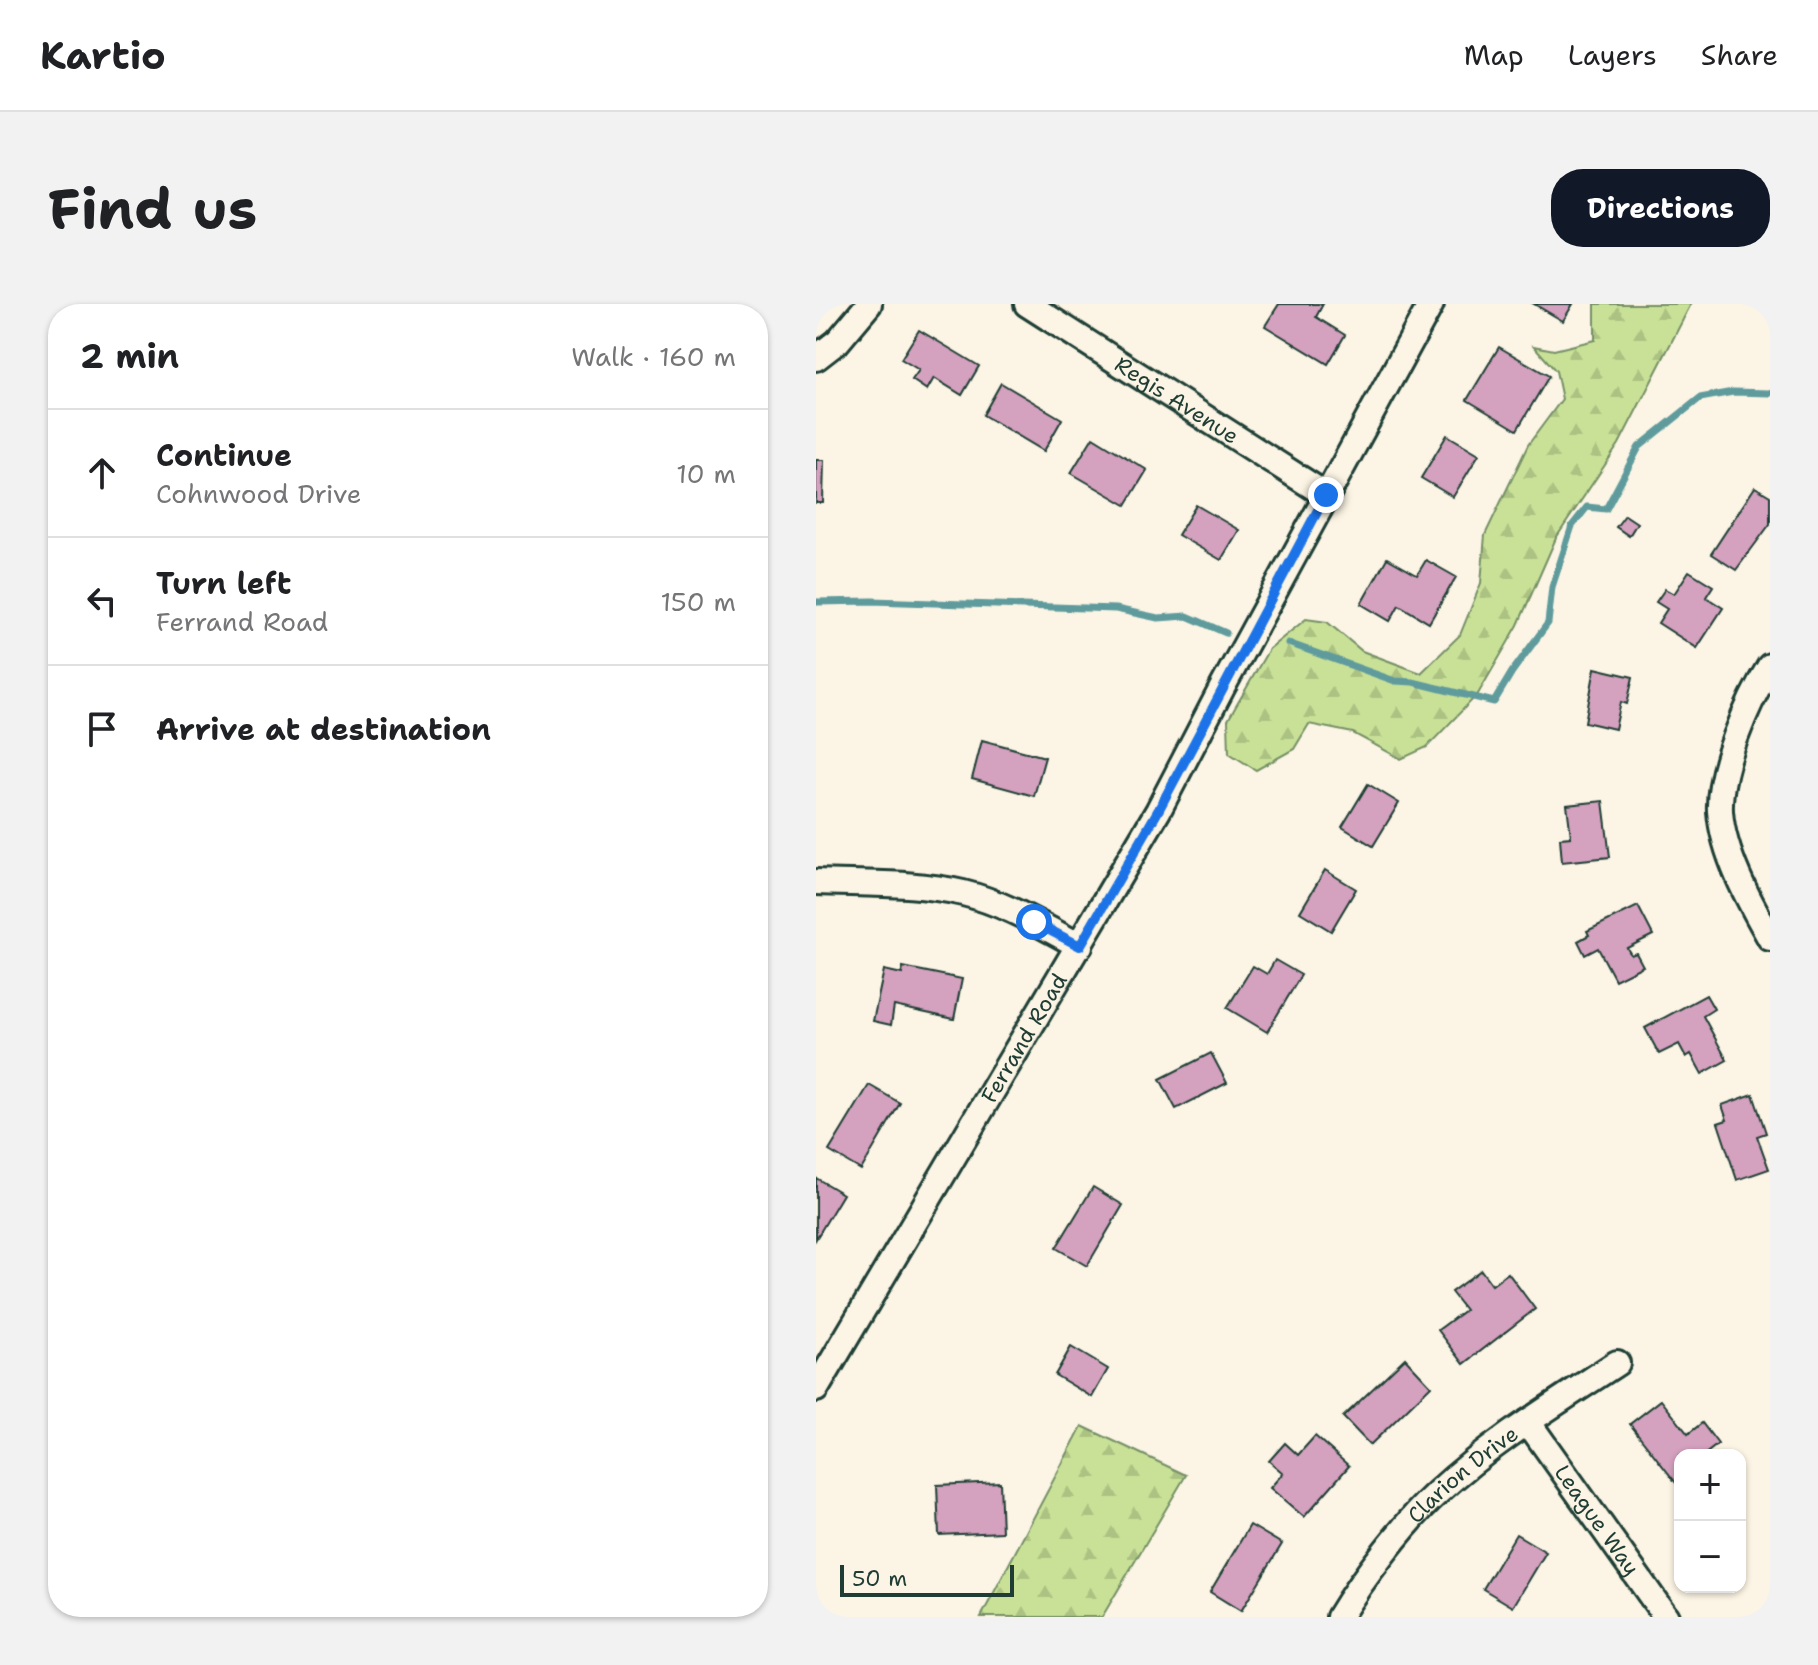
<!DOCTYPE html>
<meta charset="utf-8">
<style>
:root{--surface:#fff;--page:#f2f2f2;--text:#202124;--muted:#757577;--line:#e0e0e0;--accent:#111827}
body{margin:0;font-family:"Shantell Sans",sans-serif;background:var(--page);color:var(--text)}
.controls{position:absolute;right:24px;bottom:24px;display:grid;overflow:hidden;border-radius:16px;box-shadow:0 2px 6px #0004}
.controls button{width:72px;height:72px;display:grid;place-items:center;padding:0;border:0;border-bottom:2px solid var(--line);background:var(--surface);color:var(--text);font:40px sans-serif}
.scale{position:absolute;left:24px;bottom:20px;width:174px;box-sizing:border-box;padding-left:8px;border:4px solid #1f3d34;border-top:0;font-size:22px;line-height:28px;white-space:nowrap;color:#1f3d34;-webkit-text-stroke:6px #fcf5e5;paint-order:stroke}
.stop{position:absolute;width:24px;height:24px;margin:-18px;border:6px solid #1a73e8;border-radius:50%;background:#fff}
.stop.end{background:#1a73e8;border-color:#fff;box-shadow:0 2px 8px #0008}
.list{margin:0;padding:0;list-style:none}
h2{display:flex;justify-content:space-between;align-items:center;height:104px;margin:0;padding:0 32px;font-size:34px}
h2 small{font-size:26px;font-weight:400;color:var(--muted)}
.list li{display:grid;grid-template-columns:52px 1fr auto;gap:24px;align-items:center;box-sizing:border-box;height:128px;padding:0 32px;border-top:2px solid var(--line)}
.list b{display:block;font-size:30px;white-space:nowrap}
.list p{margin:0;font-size:26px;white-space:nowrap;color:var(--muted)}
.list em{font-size:26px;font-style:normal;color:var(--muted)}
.icon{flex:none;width:44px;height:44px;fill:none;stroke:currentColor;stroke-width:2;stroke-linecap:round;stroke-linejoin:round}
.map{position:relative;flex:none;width:954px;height:1313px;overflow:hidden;border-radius:32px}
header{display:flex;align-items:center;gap:48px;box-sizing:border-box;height:112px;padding:0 40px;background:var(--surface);border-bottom:2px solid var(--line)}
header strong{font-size:38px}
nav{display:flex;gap:44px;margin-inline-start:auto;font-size:28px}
.intro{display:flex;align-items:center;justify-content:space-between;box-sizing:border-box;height:192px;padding:0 48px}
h1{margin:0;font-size:56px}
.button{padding:20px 36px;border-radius:32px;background:var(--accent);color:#fff;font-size:28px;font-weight:700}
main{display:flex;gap:48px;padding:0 48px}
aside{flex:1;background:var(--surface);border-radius:32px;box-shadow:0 2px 6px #0004}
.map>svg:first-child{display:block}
</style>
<header>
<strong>Kartio</strong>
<nav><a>Map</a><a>Layers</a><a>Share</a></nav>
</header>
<div class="intro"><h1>Find us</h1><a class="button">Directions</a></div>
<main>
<aside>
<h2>2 min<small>Walk · 160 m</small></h2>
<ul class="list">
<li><svg class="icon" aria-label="ahead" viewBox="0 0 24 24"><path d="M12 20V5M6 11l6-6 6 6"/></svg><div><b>Continue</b><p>Cohnwood Drive</p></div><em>10 m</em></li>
<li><svg class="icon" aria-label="left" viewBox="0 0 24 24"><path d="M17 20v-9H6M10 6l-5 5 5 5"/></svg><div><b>Turn left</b><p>Ferrand Road</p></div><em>150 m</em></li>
<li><svg class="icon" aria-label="arrive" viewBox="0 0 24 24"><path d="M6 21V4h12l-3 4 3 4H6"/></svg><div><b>Arrive at destination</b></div></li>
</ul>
</aside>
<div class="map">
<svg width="954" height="1313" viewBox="0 0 954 1313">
<defs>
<pattern id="forest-firs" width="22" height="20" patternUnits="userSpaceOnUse" patternTransform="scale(2)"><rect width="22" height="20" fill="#c9e197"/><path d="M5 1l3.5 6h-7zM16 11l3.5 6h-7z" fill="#acc283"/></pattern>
</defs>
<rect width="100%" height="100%" fill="#fcf5e5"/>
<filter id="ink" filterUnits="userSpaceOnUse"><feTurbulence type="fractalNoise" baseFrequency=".0125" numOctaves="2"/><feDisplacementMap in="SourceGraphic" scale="16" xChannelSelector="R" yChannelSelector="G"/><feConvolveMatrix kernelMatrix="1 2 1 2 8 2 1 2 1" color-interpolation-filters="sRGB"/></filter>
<g filter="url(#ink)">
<!-- forest -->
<g fill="url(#forest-firs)" stroke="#748f66" stroke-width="2">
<polygon points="779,0 875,0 803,140 740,234 702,321 662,390 611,443 585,455 537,429 493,420 478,445 440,466 413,449 412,416 453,345 490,315 511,318 546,347 605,369 644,331 665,279 669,231 712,141 746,95 740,67 718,42 738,46 779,36"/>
<polygon points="266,1122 370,1171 286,1313 165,1313"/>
</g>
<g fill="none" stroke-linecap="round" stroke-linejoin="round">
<!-- stream -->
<g stroke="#5f9b9d" stroke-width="7">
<polyline points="0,298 56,297 300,305 342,314 371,312 410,329"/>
<polyline points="472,339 579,377 597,378 678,398 696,368 732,319 736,283 756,222 771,203 790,205 823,143 884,94 917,88 954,89"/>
</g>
</g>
<!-- building -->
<g fill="#d4a1be" stroke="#1f3d34" stroke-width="2">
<polygon points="463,0 507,0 500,13 529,31 512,60 449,22"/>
<polygon points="718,0 757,0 747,17"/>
<polygon points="103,26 163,62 146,91 118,74 111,86 96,76 103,66 85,55"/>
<polygon points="683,43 733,72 701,126 651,96"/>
<polygon points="185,79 246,115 228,147 167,111"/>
<polygon points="631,131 663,150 637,193 605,174"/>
<polygon points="277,133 331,166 310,201 255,169"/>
<polygon points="0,156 8,156 7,199 0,199"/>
<polygon points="939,183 954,192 954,220 920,266 895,250"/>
<polygon points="380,201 423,226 405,256 362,231"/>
<polygon points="809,211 821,219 813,232 800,223"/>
<polygon points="571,254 601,271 610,256 640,273 613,319 583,301 574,317 545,300"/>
<polygon points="873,267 897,282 890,293 907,304 881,344 842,319 851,305 840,298 849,285 858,290"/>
<polygon points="779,364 817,373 811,400 805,398 799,425 769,418"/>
<polygon points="166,436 229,453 218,492 156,475"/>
<polygon points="552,480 583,499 557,542 526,523"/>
<polygon points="787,497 794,553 746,558 744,534 755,533 751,501"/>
<polygon points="509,566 540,585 515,627 484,608"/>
<polygon points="822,602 837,631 811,644 815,651 820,649 827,662 799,676 782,644 769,651 762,637 773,631 771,627"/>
<polygon points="459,656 485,671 451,728 411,704 437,662 451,670"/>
<polygon points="87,663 146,675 138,715 78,702 75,721 57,717 68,666 86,670"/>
<polygon points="890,691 898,705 887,712 911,756 886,770 875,750 870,753 863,740 843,750 829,724"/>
<polygon points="395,749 411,779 360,805 344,775"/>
<polygon points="53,781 84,799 45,866 13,847"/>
<polygon points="937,790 950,829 941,832 953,865 921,876 902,819 911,816 906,801"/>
<polygon points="0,874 27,890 0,935"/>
<polygon points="277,883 307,901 271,962 240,944"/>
<polygon points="665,966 676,981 692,969 719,1005 648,1060 622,1026 649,1006 635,988"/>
<polygon points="255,1043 292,1065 276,1093 239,1071"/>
<polygon points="589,1054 615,1082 554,1141 527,1113"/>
<polygon points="845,1096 872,1130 886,1119 902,1140 888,1151 864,1151 864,1184 814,1120"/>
<polygon points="499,1132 533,1162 488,1213 454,1184 467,1169 453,1157 469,1139 482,1151"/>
<polygon points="184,1178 186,1228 123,1231 121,1181"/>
<polygon points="434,1221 466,1240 425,1307 394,1288"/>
<polygon points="700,1230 730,1248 697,1303 667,1285"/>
</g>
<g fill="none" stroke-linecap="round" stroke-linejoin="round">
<!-- minor casing -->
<g stroke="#1f3d34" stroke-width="30">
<g id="minor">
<path id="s1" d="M211 0 510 191"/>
<polyline points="0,54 22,37 53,0"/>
<path d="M954 362C932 397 902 466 904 507 907 550 933 597 954 634"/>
<path d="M0 578C48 580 100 578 147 589 189 599 226 622 264 642"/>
<path id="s2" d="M0 1085 342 507 406 384 615 0"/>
<path id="s3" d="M712 1118 850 1313"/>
<path id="s4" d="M523 1313C546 1275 589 1218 622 1188 676 1138 739 1100 801 1059"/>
</g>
</g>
<!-- minor -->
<use href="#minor" stroke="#fcf5e5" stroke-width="24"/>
</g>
</g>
<g fill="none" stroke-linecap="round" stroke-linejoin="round" filter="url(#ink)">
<!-- route -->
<polyline stroke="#1a73e8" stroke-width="10" points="218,618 264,642 342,507 510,191"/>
</g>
<g text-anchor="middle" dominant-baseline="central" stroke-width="6" stroke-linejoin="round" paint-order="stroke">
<!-- street labels -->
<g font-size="22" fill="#1f3d34" stroke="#fcf5e5">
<text stroke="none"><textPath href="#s1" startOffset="178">Regis Avenue</textPath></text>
<text stroke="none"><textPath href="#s2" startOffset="408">Ferrand Road</textPath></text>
<text stroke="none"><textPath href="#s4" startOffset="190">Clarion Drive</textPath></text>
<text stroke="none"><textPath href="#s3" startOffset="120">League Way</textPath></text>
</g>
</g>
</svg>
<div class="controls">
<button>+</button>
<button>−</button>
</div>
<div class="scale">50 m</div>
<div class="stop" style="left:218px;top:618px"></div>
<div class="stop end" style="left:510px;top:191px"></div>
</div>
</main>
